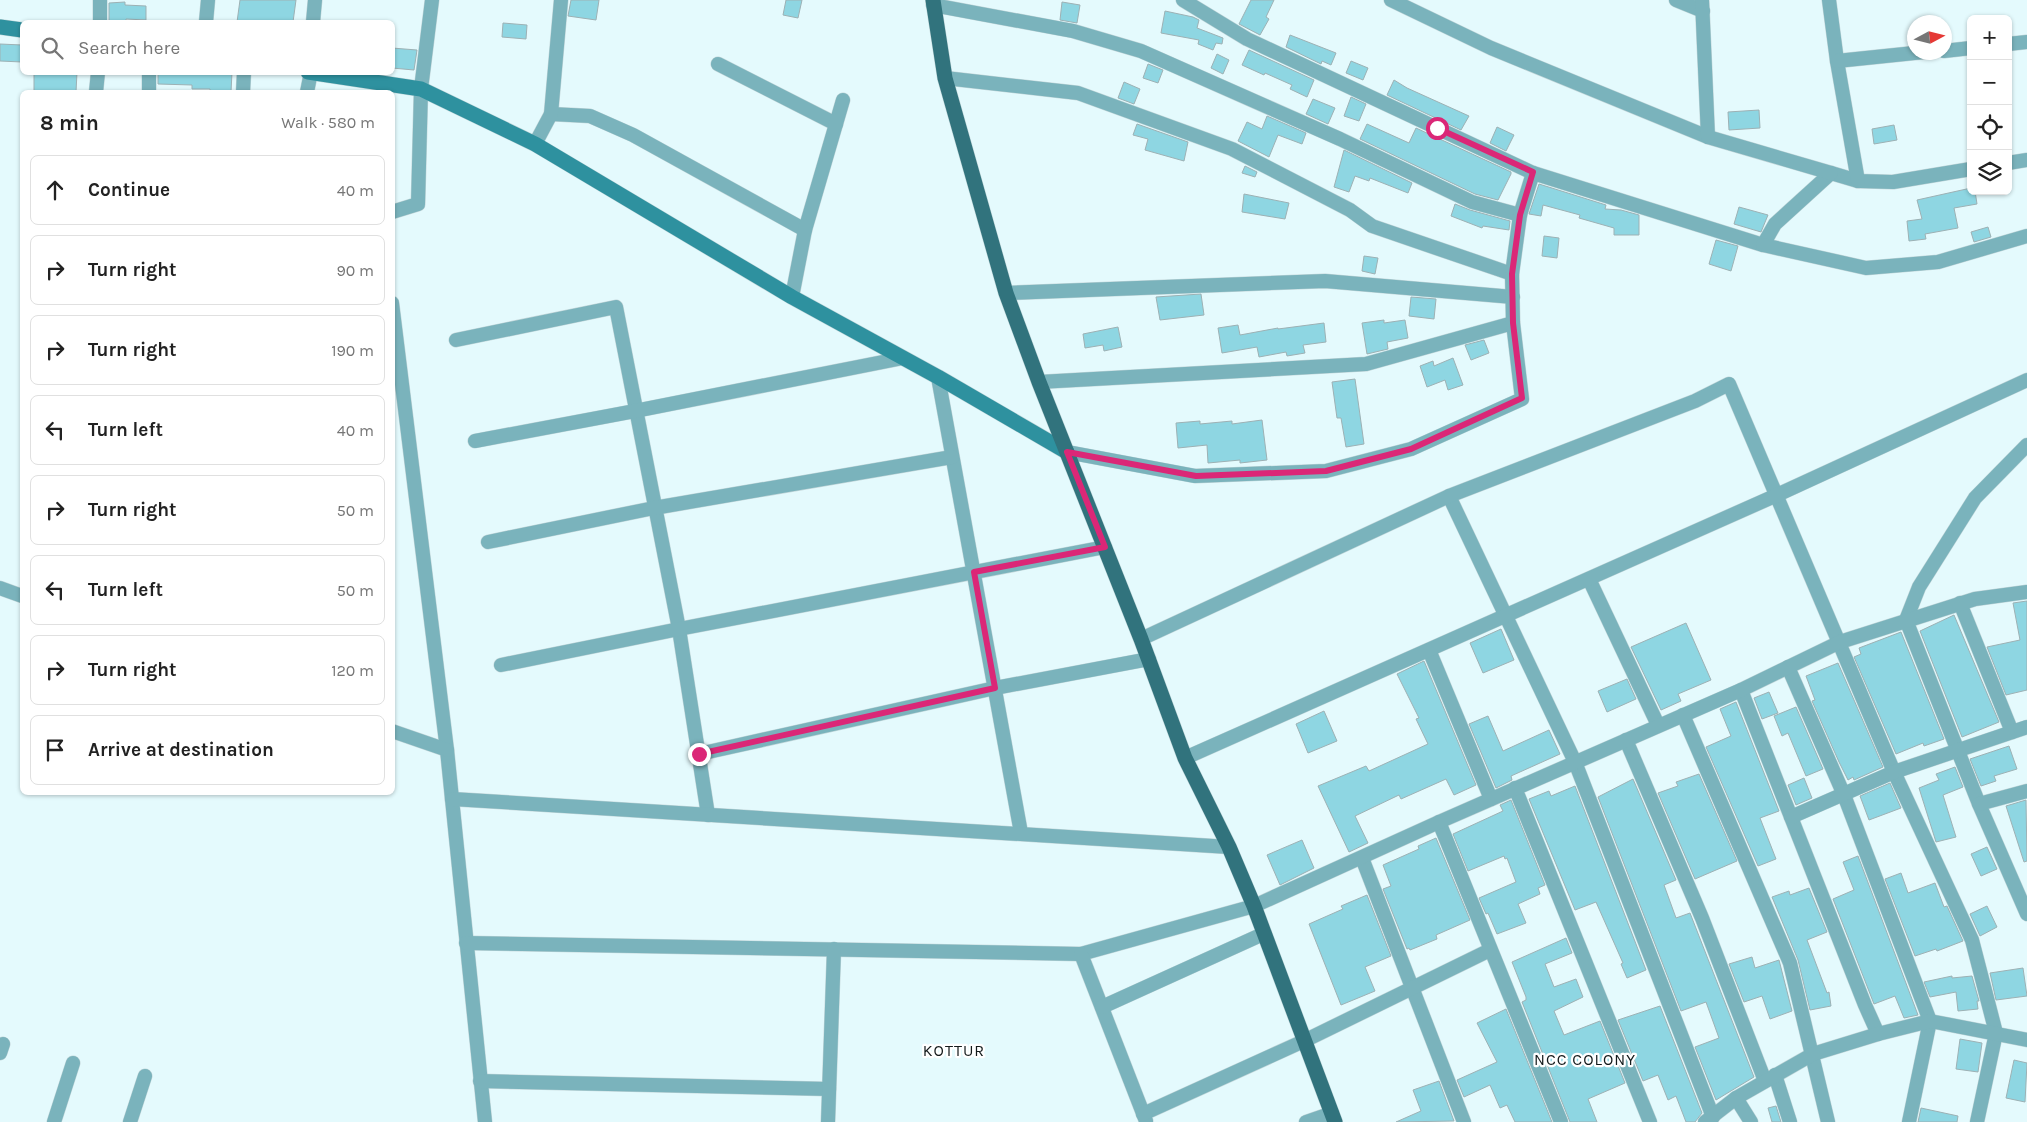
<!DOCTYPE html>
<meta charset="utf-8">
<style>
:root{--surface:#fff;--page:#f2f2f2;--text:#222;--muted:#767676;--line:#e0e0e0}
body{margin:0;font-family:Karla,sans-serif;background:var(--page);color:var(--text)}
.controls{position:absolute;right:15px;top:15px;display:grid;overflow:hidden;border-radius:8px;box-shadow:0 1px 4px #0004}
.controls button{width:45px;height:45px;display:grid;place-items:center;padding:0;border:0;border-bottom:1px solid var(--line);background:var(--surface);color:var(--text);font:25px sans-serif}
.compass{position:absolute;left:1907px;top:15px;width:45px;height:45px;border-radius:50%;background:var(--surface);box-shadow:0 1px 4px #0004;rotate:83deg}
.stop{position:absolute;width:15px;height:15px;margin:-11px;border:4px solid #db2777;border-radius:50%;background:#fff}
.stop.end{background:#db2777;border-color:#fff;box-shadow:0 1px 5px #0008}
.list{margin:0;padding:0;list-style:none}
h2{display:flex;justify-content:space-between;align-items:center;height:65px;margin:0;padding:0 20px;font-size:21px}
h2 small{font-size:16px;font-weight:400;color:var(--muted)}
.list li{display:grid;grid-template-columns:32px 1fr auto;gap:15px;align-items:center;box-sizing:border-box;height:70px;margin:0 10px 10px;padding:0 10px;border:1px solid var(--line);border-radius:8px}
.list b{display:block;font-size:19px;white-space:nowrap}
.list em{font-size:16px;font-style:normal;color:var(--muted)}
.icon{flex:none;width:28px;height:28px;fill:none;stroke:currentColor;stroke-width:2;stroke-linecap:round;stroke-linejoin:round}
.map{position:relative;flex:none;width:2027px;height:1122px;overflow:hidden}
.search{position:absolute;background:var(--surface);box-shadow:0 1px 4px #0004;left:20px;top:20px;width:375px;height:55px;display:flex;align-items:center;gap:12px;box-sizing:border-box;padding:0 18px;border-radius:8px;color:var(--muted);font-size:19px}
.panel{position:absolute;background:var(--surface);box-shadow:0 1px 4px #0004;left:20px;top:90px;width:375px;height:705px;border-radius:8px}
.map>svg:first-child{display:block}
</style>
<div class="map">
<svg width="2027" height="1122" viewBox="0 0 2027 1122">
<rect width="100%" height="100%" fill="#e4fafd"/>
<!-- building -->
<g fill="#8ed6e2" stroke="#9db1b4">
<polygon points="240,0 296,0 293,22 237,22"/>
<polygon points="571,0 599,0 596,20 568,16"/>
<polygon points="786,0 802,0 798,18 783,15"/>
<polygon points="1251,0 1274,0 1266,17 1269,19 1260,35 1239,24"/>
<polygon points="125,2 125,5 146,6 146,20 126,19 126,22 109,22 109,3"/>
<polygon points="1062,2 1080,5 1077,23 1060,20"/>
<polygon points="1165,11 1193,17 1199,20 1197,28 1223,38 1222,44 1216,43 1213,50 1198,44 1199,40 1161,33"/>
<polygon points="503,23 527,25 526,39 502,37"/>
<polygon points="1290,35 1336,53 1331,65 1322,61 1321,64 1286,47"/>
<polygon points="0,44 22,45 22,62 0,61"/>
<polygon points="392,48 417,50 414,70 392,68"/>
<polygon points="1249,50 1314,80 1307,97 1290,89 1292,85 1265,73 1264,75 1242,65"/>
<polygon points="1217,54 1229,60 1223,74 1211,68"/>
<polygon points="1351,61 1368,68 1363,80 1346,73"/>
<polygon points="1148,64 1163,70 1158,83 1143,78"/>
<polygon points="34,72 77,72 76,92 34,92"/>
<polygon points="158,72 232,72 231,92 210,92 210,89 192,89 192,85 158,84"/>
<polygon points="1394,80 1407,88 1469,116 1461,130 1387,95"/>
<polygon points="1124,82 1140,89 1134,104 1118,98"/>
<polygon points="1351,97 1366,104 1359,121 1344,116"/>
<polygon points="1313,99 1335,108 1328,124 1306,114"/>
<polygon points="1759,110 1760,128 1729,130 1728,112"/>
<polygon points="1267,116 1306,133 1302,144 1278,135 1269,157 1238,141 1247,122 1262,129"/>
<polygon points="1137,124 1188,142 1184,161 1145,150 1148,139 1133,135"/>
<polygon points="1367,124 1409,143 1416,128 1511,172 1511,174 1498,200 1475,194 1360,139"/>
<polygon points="1894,125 1897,140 1874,144 1872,129"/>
<polygon points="1497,127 1514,135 1506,151 1490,143"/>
<polygon points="1344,150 1412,183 1408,193 1370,178 1369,181 1355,176 1349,192 1334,187"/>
<polygon points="1245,166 1257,172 1255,177 1242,173"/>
<polygon points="1539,184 1606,205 1605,209 1621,210 1639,215 1639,235 1614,235 1614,228 1579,218 1580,215 1543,205 1541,216 1529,214"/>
<polygon points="1971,188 1971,191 1975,191 1977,204 1954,208 1958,228 1925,234 1926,239 1909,241 1907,221 1922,219 1917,200"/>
<polygon points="1244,194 1289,203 1285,219 1242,212"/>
<polygon points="1455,204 1470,210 1510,221 1509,230 1483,226 1482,228 1451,216"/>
<polygon points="1739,207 1768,215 1761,232 1734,224"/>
<polygon points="1988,227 1991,237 1974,242 1971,232"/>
<polygon points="1544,236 1559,238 1557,258 1542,256"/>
<polygon points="1716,240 1738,246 1731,271 1709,264"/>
<polygon points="1364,256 1378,258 1375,274 1362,271"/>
<polygon points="1201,294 1204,315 1160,320 1156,297"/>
<polygon points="1411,297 1436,299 1434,319 1409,316"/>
<polygon points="1384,320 1384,323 1405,320 1408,338 1387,342 1388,349 1367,354 1362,323"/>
<polygon points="1324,323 1326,342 1303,345 1305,353 1287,356 1286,352 1259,357 1257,347 1222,353 1218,328 1238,325 1240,335 1278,328 1278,329"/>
<polygon points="1118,327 1122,347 1104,351 1103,345 1085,348 1083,334"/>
<polygon points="1484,340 1489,353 1471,360 1465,345"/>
<polygon points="1453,358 1463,385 1448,390 1445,380 1427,387 1420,366 1433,361 1434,366"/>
<polygon points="1355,379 1364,444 1346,447 1341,418 1337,418 1332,382"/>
<polygon points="1262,420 1267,460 1240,463 1240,460 1208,463 1207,445 1178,448 1176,423 1200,421 1200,424 1232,421 1232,424"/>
<polygon points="2027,601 2027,690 2006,695 1987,647 2020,640 2013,603"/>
<polygon points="1954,615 1999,722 1962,737 1920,631"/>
<polygon points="1686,623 1711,680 1678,694 1681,701 1661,710 1631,647"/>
<polygon points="1501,629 1514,660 1483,673 1470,643"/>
<polygon points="1901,632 1944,739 1924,746 1923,743 1896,754 1854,657 1861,654 1859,648"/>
<polygon points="1424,661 1476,785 1454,795 1446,779 1401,799 1399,795 1355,816 1368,843 1349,852 1318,786 1366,766 1369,771 1428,744 1416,719 1419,718 1397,674"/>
<polygon points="1838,663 1883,767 1854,780 1853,777 1848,780 1839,762 1812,701 1815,700 1806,676"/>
<polygon points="1627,679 1636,699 1607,712 1598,691"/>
<polygon points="1769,692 1778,713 1762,719 1754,698"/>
<polygon points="1736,702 1779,811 1760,818 1776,859 1758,866 1706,747 1731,736 1720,709"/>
<polygon points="1796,707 1823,769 1806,776 1788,733 1782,736 1774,716"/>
<polygon points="1324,711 1337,741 1308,753 1296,724"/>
<polygon points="1488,716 1503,751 1549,730 1560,754 1511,776 1512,780 1496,788 1469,724"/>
<polygon points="2009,746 2017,769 1994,776 1996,781 1981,786 1970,759"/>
<polygon points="1955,767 1963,787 1943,795 1956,837 1936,842 1919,788 1939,780 1936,774"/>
<polygon points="1699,774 1737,861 1695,879 1658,793 1678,786 1676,782"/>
<polygon points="1804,778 1812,798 1796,805 1788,785"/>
<polygon points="1633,779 1676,880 1664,885 1676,918 1690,913 1754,1077 1716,1100 1695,1047 1719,1038 1706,1002 1681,1011 1598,797"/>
<polygon points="1890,783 1901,808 1869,820 1860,796"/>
<polygon points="1575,786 1646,970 1627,978 1621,964 1623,963 1596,902 1575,910 1529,799 1549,791 1551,796"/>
<polygon points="1511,800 1545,885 1538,888 1540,894 1518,904 1526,923 1497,934 1488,913 1486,914 1479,898 1516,882 1507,858 1505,859 1504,856 1468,871 1453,834 1503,811 1500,805"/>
<polygon points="2026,800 2027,861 2024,862 2006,806"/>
<polygon points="1436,838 1470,920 1436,935 1437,939 1410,950 1409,948 1407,949 1383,889 1391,886 1383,865 1419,849 1418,846"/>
<polygon points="1302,840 1314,868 1280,885 1267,855"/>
<polygon points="1987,847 1997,869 1981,876 1971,854"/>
<polygon points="1858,856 1918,1015 1904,1018 1895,996 1874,1004 1833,899 1854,890 1843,862"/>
<polygon points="1901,873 1908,893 1935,883 1944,907 1947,906 1963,941 1937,951 1936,949 1915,956 1885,879"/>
<polygon points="1809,888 1827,932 1807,940 1827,993 1829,992 1831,1006 1810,1010 1798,960 1772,897 1789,891 1790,895"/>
<polygon points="1367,895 1391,956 1365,967 1375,991 1341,1005 1309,924 1343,909 1341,906"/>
<polygon points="1987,906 1997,927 1980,936 1970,914"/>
<polygon points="1566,938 1572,953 1545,964 1554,987 1576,979 1583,997 1554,1011 1564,1035 1600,1021 1625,1083 1588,1099 1597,1122 1570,1122 1522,1002 1526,1000 1526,997 1512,962"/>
<polygon points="1752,957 1755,968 1779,960 1792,1011 1770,1019 1762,996 1744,1002 1729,964"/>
<polygon points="2023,968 2027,996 1996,1000 1990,973"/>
<polygon points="1952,976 1952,978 1972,976 1979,1001 1977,1001 1978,1009 1958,1011 1956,992 1930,997 1924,982"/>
<polygon points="1660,1006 1702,1113 1695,1122 1686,1122 1676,1096 1668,1100 1658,1075 1643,1081 1618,1020"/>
<polygon points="1506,1009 1552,1122 1515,1122 1507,1105 1500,1108 1490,1085 1464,1097 1457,1080 1497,1062 1477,1023"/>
<polygon points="1960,1039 1982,1043 1978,1072 1956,1069"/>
<polygon points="2014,1060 2027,1063 2025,1102 2006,1098"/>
<polygon points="1439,1081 1454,1121 1396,1122 1421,1111 1413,1090"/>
<polygon points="1776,1106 1781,1122 1772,1122 1768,1108"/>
<polygon points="1921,1108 1958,1116 1957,1122 1918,1122"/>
</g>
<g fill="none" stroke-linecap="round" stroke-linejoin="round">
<!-- street casing -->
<g stroke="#c3d6d9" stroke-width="15">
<g id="street">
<polyline points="100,0 100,22"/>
<polyline points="1183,0 1247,39 1533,173 1763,245 1775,224 1831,173 1858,181 1893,182 1971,169"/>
<polyline points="1391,0 1491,48 1708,137 1831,173"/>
<polyline points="1676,0 1703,11"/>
<polyline points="1702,0 1708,137"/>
<polyline points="1829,0 1837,61 1858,181"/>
<polyline points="933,5 1073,31 1141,51 1340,139 1472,202 1520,215"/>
<polyline points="206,22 208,0"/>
<polyline points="313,22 315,0"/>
<polyline points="2008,44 2027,42"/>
<polyline points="1944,51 1971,48"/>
<polyline points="1837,61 1924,52"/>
<polyline points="718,64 836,124"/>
<polyline points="945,78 1078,93 1232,149 1350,210 1372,226 1512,274"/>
<polyline points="96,92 98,72"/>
<polyline points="149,92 149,72"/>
<polyline points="243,92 244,72"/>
<polyline points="307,92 311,72"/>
<polyline points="551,114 590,116 633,135 805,230"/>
<polyline points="535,144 551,114 561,0"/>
<polyline points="2008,163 2027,160"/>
<polyline points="392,212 418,204 421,89 432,0"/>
<polyline points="1763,245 1866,268 1938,262 2027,236"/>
<polyline points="1006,293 1325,281 1513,297"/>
<polyline points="792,297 805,230 843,100"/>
<polyline points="392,303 447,750 485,1122"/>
<polyline points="456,340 616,307 679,629 708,815"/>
<polyline points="938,377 1021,833"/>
<polyline points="1039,382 1366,364 1513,323"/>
<polyline points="475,441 635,411 903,358"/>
<polyline points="2027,445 1975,498 1919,587 1906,620 1979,804 2027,914"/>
<polyline points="1067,452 1195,476 1326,471 1411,449 1522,399 1513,323 1512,274 1520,215 1533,173"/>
<polyline points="1449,496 1575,762 1713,1117"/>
<polyline points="488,542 654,508 952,457"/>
<polyline points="1589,579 1658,725"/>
<polyline points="0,588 22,596"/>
<polyline points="1960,603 2012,732"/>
<polyline points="1141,639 1449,496 1695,401 1729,384 1894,772 1972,940 1996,1033 1977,1122"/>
<polyline points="1429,650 1491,799"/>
<polyline points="501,665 679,629 1105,547"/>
<polyline points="1788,667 1844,795 1930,1021 1909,1122"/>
<polyline points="1741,690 1865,1005 1878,1034"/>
<polyline points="1683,715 1790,963 1828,1122"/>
<polyline points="392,731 447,750"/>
<polyline points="1626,740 1702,918 1765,1081"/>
<polyline points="699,754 995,688 1149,659"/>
<polyline points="1185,758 1777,495 2027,380"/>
<polyline points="1515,788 1650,1122"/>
<polyline points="452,799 1229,847"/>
<polyline points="1979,804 2027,791"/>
<polyline points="1791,817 1894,772 2027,727"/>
<polyline points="1439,822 1561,1122"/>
<polyline points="1362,858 1464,1122"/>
<polyline points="466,943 1081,954 1254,906 1439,822 1741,690 1840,642 1975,599 2027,592"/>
<polyline points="1081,954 1146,1121"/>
<polyline points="1102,1007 1263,934"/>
<polyline points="0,1053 3,1044"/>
<polyline points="1775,1075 1790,1122"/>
<polyline points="480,1081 829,1089"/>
<polyline points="1736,1098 1751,1122"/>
<polyline points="1143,1114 1306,1040 1490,950"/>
<polyline points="54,1122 73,1063"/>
<polyline points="130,1122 145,1076"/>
<polyline points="828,1122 834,949"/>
<polyline points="1306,1122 1332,1113"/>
<polyline points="1705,1122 1736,1098 1813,1054 1878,1034 1930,1021 2027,1040"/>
</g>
</g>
<!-- secondary casing -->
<g stroke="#c3d6d9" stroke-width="16">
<g id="secondary">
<polyline points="0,27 22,30"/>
<polyline points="308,72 421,89 535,144 792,297 938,377 1067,452"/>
</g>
</g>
<!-- primary casing -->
<g stroke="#c3d6d9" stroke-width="16">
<polyline id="primary" points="933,0 945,78 1006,293 1039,382 1141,639 1185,758 1229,847 1254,906 1335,1122"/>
</g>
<!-- street -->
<use href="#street" stroke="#7ab3bc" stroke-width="14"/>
<!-- secondary -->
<use href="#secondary" stroke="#2e919f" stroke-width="15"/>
<!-- primary -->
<use href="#primary" stroke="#31737d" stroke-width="15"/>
</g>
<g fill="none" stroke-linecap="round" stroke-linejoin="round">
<!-- route -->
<polyline stroke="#db2777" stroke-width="6" points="699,754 995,688 974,572 1105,547 1067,452 1196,476 1326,471 1411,449 1522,398 1513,323 1512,274 1520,215 1533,172 1437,128"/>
</g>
<g text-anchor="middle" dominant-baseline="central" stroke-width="4.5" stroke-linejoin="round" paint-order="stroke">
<!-- quarter labels -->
<g font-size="16" letter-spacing="1" fill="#131a1b" stroke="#fff">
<text x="954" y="1050">KOTTUR</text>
<text x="1585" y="1059">NCC COLONY</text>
</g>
</g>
</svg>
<div class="controls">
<button>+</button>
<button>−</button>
<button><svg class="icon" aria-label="locate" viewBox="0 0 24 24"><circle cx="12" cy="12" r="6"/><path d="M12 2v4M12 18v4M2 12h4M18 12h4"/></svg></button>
<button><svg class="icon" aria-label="layers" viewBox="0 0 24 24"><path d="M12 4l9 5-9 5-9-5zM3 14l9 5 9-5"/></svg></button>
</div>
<svg class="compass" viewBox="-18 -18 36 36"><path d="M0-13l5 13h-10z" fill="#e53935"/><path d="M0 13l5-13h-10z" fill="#767676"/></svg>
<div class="stop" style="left:1437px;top:128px"></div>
<div class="stop end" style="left:699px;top:754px"></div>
<div class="search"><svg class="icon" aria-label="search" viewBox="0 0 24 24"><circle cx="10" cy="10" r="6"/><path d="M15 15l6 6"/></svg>Search here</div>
<section class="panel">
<h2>8 min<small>Walk · 580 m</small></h2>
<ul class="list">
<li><svg class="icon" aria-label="ahead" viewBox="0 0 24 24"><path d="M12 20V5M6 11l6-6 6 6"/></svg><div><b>Continue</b></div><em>40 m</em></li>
<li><svg class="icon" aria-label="right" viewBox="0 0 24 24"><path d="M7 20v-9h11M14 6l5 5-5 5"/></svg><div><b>Turn right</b></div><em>90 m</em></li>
<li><svg class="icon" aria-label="right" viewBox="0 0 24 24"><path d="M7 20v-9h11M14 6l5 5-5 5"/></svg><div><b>Turn right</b></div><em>190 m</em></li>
<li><svg class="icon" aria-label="left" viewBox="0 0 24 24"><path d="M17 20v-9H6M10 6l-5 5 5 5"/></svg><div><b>Turn left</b></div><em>40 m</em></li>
<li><svg class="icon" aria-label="right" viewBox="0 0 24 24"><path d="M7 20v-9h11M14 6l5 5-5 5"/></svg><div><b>Turn right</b></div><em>50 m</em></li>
<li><svg class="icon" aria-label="left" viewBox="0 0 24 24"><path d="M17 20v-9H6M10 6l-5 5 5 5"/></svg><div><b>Turn left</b></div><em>50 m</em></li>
<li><svg class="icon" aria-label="right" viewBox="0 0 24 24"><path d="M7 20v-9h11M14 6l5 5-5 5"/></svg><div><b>Turn right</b></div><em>120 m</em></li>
<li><svg class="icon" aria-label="arrive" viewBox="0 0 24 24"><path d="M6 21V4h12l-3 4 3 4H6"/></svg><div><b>Arrive at destination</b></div></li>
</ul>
</section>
</div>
